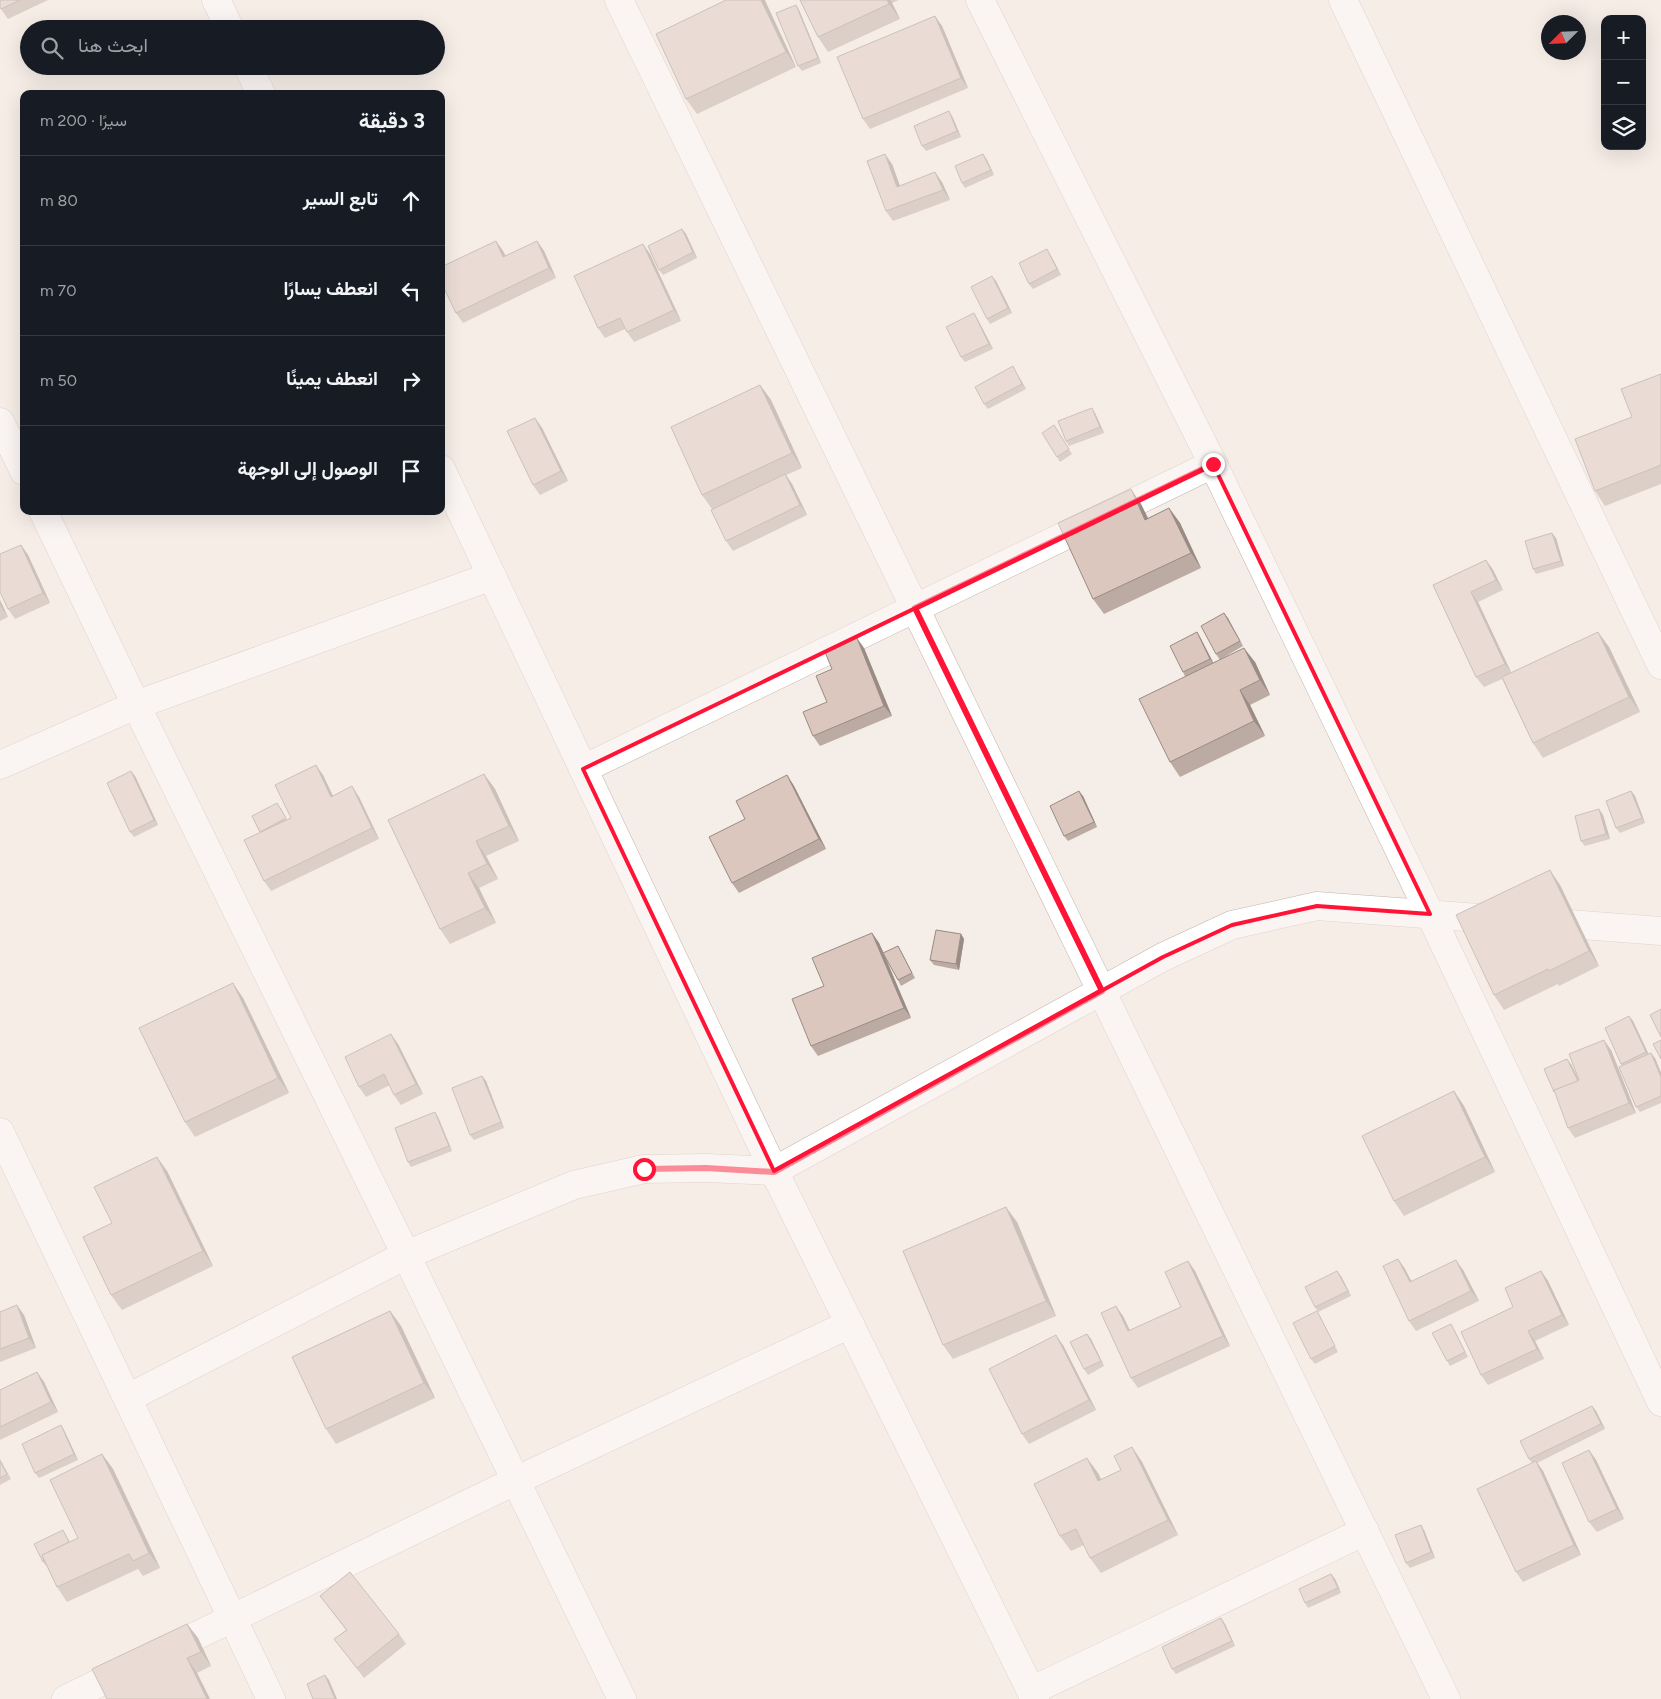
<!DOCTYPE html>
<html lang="ar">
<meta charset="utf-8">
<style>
:root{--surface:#171b24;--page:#242831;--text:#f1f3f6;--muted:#9ea1a6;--line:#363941}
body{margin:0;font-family:Figtree,Vazirmatn,sans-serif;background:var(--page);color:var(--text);direction:rtl}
.controls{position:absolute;right:15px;top:15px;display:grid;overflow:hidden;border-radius:10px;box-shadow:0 5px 20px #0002}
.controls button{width:45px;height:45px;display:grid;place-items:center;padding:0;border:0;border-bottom:1px solid var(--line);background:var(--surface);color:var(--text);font:25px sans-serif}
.compass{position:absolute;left:1541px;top:15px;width:45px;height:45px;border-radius:50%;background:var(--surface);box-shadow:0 5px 20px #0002;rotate:246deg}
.stop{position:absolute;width:15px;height:15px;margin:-11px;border:4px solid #ff1437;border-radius:50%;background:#fff}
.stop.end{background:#ff1437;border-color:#fff;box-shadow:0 1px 5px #0008}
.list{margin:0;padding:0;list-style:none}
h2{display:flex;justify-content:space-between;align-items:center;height:65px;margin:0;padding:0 20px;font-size:21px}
h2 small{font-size:16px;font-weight:400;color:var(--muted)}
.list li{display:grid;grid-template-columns:32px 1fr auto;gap:15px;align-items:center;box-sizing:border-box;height:90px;padding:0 20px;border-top:1px solid var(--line)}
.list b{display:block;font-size:19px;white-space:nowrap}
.list em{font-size:16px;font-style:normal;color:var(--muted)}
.icon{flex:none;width:28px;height:28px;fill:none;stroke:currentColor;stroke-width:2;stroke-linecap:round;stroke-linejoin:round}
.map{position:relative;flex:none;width:1661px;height:1699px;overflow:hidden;direction:ltr}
.search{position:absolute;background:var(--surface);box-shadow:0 5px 20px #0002;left:20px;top:20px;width:425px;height:55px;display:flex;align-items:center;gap:12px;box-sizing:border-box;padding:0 18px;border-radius:28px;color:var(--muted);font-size:19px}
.panel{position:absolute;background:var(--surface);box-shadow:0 5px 20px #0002;left:20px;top:90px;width:425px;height:425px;border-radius:10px;direction:rtl}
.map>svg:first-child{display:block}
</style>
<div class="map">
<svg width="1661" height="1699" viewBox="0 0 1661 1699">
<rect width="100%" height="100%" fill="#f5ede7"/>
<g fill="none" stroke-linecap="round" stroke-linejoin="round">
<!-- minor casing -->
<g stroke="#c5b4ab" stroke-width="29">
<g id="minor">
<polyline points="216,0 230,29"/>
<polyline points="619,0 1446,1699"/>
<polyline points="980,0 1213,464 1430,914 1661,1402"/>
<polyline points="1343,0 1661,665"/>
<polyline points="248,66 261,94"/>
<polyline points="0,422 24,471"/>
<polyline points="441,469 774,1171 1035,1699"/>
<polyline points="43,511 136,705 406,1255 622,1699"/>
<polyline points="0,765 136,705 492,576"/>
<polyline points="583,769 1213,464"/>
<polyline points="1543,922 1661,931"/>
<polyline points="0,1132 271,1699"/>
<polyline points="128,1398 406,1255 574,1185 644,1169 706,1168 774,1171 1163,957 1232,925 1317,906 1492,919"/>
<polyline points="1031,1691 1365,1531"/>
<polyline points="66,1699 515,1481 850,1324"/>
</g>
</g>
<!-- minor -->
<use href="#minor" stroke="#fff" stroke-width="28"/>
</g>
<!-- wall -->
<g fill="#bcaba3">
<polygon points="0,0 48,0 8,19 1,9"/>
<polygon points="726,0 765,0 796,67 697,114 686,99"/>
<polygon points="800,0 899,0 892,3 900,19 828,52 818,37"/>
<polygon points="796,5 799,10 821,63 802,71 798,66"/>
<polygon points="942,26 968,88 870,129 863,119"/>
<polygon points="952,116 961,137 926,151 922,146"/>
<polygon points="983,154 987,160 994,175 965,188 962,183"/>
<polygon points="892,164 900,186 942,182 950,200 893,221 886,211"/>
<polygon points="682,229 686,234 697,258 663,275 659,270"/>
<polygon points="496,241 503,251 506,256 537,241 544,251 556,278 463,323 456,313"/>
<polygon points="650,254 681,321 634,342 625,329 605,338 598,328"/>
<polygon points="1050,254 1061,275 1033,289 1029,284"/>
<polygon points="996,281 1012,313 990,324 987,319"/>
<polygon points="977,318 993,349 965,362 961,357"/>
<polygon points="1016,372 1026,389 988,409 984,404"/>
<polygon points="1661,374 1661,484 1605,506 1595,491 1632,417"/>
<polygon points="760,385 771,400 802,468 786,475 792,484 807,515 733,551 726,541 712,509 702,495"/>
<polygon points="1095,413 1104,433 1069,446 1066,441"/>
<polygon points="535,418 542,428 568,481 540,495 533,485"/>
<polygon points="1054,425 1072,454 1060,462 1057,457"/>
<polygon points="1131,489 1141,504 1148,518 1169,508 1180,523 1201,568 1104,614 1093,599"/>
<polygon points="1556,538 1564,566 1536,574 1533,569"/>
<polygon points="21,545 28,555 50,603 15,619 8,609"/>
<polygon points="1486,560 1493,570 1503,590 1478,602 1511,673 1609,647 1640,712 1543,758 1533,743 1502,679 1484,687 1476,677 1433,585"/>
<polygon points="0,600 8,617 0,621"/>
<polygon points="1224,613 1243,646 1221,659 1255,662 1270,695 1250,705 1265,736 1180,777 1170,762 1185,676 1183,672 1197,632 1200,637 1213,663 1220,660 1216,654"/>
<polygon points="864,648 892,716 820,746 813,736 827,702 832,669"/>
<polygon points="484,774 495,789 519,841 486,856 498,879 479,888 496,923 450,944 440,929"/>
<polygon points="323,775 333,796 359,797 379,839 271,891 264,881 260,833 252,816 281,808 287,820 291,818"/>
<polygon points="787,775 794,786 826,849 739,893 732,883 745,819"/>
<polygon points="135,776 158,825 134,837 130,832"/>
<polygon points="1631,791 1635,796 1645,823 1620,833 1616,828"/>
<polygon points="1083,796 1097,827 1068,841 1064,836"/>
<polygon points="1599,809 1603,815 1610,839 1585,846 1581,841"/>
<polygon points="1560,885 1599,966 1559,986 1558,984 1504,1010 1494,995"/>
<polygon points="872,933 879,943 884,953 898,946 901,951 915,978 901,986 898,980 885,956 911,1018 818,1056 811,1046 824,986"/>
<polygon points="961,934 964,939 959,970 934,965 930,960"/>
<polygon points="243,998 289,1093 195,1137 185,1122"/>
<polygon points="1629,1016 1633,1021 1648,1054 1655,1058 1661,1073 1661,1103 1640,1112 1636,1107 1621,1064"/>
<polygon points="398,1044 423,1094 401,1105 394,1095 390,1085 366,1097 359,1087"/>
<polygon points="1611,1050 1636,1113 1575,1138 1568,1128 1571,1064 1579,1080"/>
<polygon points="482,1076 486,1081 504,1128 474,1140 470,1135"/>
<polygon points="1454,1091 1464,1106 1495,1172 1404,1216 1394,1201"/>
<polygon points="438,1117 452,1151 411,1167 408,1162"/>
<polygon points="167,1171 213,1266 122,1310 111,1295"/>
<polygon points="1017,1222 1056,1316 953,1359 943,1345"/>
<polygon points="1398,1259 1405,1269 1411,1281 1463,1270 1479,1301 1416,1331 1409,1321"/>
<polygon points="1188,1261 1195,1271 1230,1346 1138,1388 1131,1378 1123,1316 1130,1331 1181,1307"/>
<polygon points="1541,1271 1548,1281 1569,1325 1535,1341 1544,1359 1488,1385 1481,1375 1513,1307"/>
<polygon points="1341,1276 1351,1296 1318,1312 1315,1307"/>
<polygon points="390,1311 401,1326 435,1398 336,1444 326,1429"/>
<polygon points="0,1312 24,1315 36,1348 0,1362"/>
<polygon points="1320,1316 1338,1352 1315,1364 1311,1359"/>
<polygon points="1454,1329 1468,1357 1450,1366 1447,1361"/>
<polygon points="1087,1334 1091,1339 1104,1366 1088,1375 1084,1369"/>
<polygon points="1063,1345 1096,1410 1029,1444 1022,1434"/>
<polygon points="37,1372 44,1382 58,1412 0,1440 0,1390"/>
<polygon points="1592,1406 1596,1411 1605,1429 1537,1463 1543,1471 1581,1555 1523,1582 1516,1572 1532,1463 1529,1459"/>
<polygon points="64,1430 78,1460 39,1478 35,1473"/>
<polygon points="1132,1447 1142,1462 1178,1535 1101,1573 1090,1558 1084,1545 1071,1551 1060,1536 1098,1473 1101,1480 1121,1470"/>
<polygon points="1589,1450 1596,1460 1624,1519 1597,1532 1589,1522"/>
<polygon points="102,1454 113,1469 160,1568 143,1576 138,1569 67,1602 57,1587 47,1567 43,1562 63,1530 70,1542 78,1538"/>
<polygon points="0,1459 11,1479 0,1485"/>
<polygon points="1424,1530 1435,1558 1410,1568 1406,1563"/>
<polygon points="1331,1574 1335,1579 1341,1593 1308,1608 1305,1603"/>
<polygon points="320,1596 399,1634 406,1644 364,1678 334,1639 346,1630"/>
<polygon points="187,1624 198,1638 211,1666 197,1673 210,1699 107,1699"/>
<polygon points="1225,1624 1235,1646 1176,1674 1172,1669"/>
</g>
<!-- shaded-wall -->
<g fill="#998b85">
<polygon points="761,0 765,0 765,1 796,67 786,52"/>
<polygon points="887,0 891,0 892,3 900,19 889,4"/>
<polygon points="796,5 799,10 821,63 818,58"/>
<polygon points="935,16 942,26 968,88 961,78"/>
<polygon points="949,111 952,116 961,137 957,131"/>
<polygon points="885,154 892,164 904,197 897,187"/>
<polygon points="983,154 987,160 994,175 991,170"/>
<polygon points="935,172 942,182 950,200 943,190"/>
<polygon points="682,229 686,234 697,258 693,252"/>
<polygon points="496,241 503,251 510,267 503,257"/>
<polygon points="537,241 544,251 556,278 549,268"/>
<polygon points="643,244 650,254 681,321 674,310"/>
<polygon points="1047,249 1050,254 1061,275 1057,269"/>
<polygon points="992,276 996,281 1012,313 1008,308"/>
<polygon points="974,313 977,318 993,349 989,344"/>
<polygon points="1013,366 1016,372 1026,389 1022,384"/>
<polygon points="760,385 771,400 802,468 792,453"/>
<polygon points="1092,408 1095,413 1104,433 1100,427"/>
<polygon points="535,418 542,428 568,481 561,471"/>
<polygon points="785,474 792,484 807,515 800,505"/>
<polygon points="1131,489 1141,504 1156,535 1145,520"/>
<polygon points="1169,508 1180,523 1201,568 1191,553"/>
<polygon points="1552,533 1556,538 1564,566 1561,561"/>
<polygon points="21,545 28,555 50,603 43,593"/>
<polygon points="1486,560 1493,570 1503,590 1496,580"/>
<polygon points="1471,592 1478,602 1512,674 1505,664"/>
<polygon points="0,600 8,617 1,607 0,604"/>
<polygon points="1224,613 1228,618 1243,646 1240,641"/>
<polygon points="1197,632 1200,637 1214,664 1210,659"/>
<polygon points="1598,632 1609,647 1640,712 1629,697"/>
<polygon points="857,638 864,648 892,716 884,706"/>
<polygon points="1244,648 1255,662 1270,695 1260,680"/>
<polygon points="1240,690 1250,705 1265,736 1254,721"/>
<polygon points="316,765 323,775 338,807 331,797"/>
<polygon points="131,771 135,776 158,825 154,820"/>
<polygon points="484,774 495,789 519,841 509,826"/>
<polygon points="787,775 794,786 826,849 819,839"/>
<polygon points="352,786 359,797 379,839 372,828"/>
<polygon points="1079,791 1083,796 1097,827 1094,822"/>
<polygon points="1631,791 1635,796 1645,823 1642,818"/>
<polygon points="1599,809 1603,815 1610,839 1606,834"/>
<polygon points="476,841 486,856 498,879 487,864"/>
<polygon points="1550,870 1560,885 1599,966 1589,951"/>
<polygon points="468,873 479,888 496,923 485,908"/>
<polygon points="872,933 879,943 911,1018 904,1008"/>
<polygon points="961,934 964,939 959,970 956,964"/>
<polygon points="233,983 243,998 289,1093 278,1078"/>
<polygon points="1629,1016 1633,1021 1650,1057 1646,1052"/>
<polygon points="391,1034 398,1044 423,1094 416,1084"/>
<polygon points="1604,1040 1611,1050 1636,1113 1629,1103"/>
<polygon points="1651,1053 1655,1058 1661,1073 1661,1077"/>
<polygon points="1567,1059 1571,1064 1582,1087 1578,1082"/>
<polygon points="482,1076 486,1081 504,1128 501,1122"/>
<polygon points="1454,1091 1464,1106 1495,1172 1485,1157"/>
<polygon points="435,1112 438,1117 452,1151 449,1146"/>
<polygon points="157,1157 167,1171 213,1266 203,1251"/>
<polygon points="1006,1207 1017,1222 1056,1316 1046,1301"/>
<polygon points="1398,1259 1405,1269 1417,1292 1410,1282"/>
<polygon points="1456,1260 1463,1270 1479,1301 1471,1291"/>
<polygon points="1188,1261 1195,1271 1230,1346 1223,1336"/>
<polygon points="1337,1271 1341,1276 1351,1296 1348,1291"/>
<polygon points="1541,1271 1548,1281 1569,1325 1562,1315"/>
<polygon points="17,1305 24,1315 36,1348 29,1338"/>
<polygon points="1116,1306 1123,1316 1135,1341 1128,1331"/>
<polygon points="390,1311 401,1326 435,1398 424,1383"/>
<polygon points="1528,1331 1535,1341 1544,1359 1537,1349"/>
<polygon points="1087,1334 1091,1339 1104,1366 1101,1361"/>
<polygon points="1056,1335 1063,1345 1096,1410 1089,1400"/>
<polygon points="37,1372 44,1382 58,1412 51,1402"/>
<polygon points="1592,1406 1596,1411 1605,1429 1601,1424"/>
<polygon points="61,1425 64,1430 78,1460 74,1454"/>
<polygon points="1132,1447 1142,1462 1178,1535 1168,1520"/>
<polygon points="1589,1450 1596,1460 1624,1519 1617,1509"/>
<polygon points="102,1454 113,1469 160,1568 149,1553"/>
<polygon points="1087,1458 1098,1473 1109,1496 1098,1481"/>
<polygon points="1536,1461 1543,1471 1581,1555 1574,1545"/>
<polygon points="1421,1525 1424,1530 1435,1558 1431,1552"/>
<polygon points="1331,1574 1335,1579 1341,1593 1338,1588"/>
<polygon points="1221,1618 1225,1624 1235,1646 1232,1641"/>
<polygon points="187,1624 198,1638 211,1666 201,1652"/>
<polygon points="187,1658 197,1673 210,1699 207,1699"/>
<polygon points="325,1675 329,1680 337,1699 335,1699"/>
</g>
<!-- building -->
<g fill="#dbc7be" stroke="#998b85">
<polygon points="0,0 20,0 1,9 0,7"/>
<polygon points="726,0 761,0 786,52 686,99 656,34"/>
<polygon points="800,0 887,0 889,4 818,37"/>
<polygon points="796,5 818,58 798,66 776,13"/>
<polygon points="935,16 961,78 863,119 837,57"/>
<polygon points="949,111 957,131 922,146 914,126"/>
<polygon points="885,154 897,187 935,172 943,190 886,211 867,161"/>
<polygon points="983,154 991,170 962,183 955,166"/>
<polygon points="682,229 693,252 659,270 648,246"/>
<polygon points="496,241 503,257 537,241 549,268 456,313 441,282 441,267"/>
<polygon points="643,244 674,310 627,332 620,318 598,328 574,276"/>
<polygon points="1047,249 1057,269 1029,284 1019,263"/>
<polygon points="992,276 1008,308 987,319 971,287"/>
<polygon points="974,313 989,344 961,357 946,327"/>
<polygon points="1013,366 1022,384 984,404 975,387"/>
<polygon points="1661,374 1661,465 1595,491 1575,439 1632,417 1621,389"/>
<polygon points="760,385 792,453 702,495 671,427"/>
<polygon points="1092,408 1100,427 1066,441 1058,421"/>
<polygon points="535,418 561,471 533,485 507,431"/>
<polygon points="1054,425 1069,449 1057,457 1042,433"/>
<polygon points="785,474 800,505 726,541 711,510"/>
<polygon points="1131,489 1145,520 1169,508 1191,553 1093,599 1058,523"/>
<polygon points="1552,533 1561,561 1533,569 1525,541"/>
<polygon points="21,545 43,593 8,609 0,592 0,554"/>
<polygon points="1486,560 1496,580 1471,592 1505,664 1476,677 1433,585"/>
<polygon points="1224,613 1240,641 1216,654 1201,626"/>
<polygon points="1197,632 1210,659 1183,672 1170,646"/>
<polygon points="1598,632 1629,697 1533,743 1502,677"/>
<polygon points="857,638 884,706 813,736 803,712 827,702 816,676 832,669 825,652"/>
<polygon points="1244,648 1260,680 1240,690 1254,721 1170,762 1139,699"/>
<polygon points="316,765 331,797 352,786 372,828 264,881 244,840 291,818 275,785"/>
<polygon points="131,771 154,820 130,832 107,783"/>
<polygon points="484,774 509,826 476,841 487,864 468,873 485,908 440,929 388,820"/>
<polygon points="787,775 819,839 732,883 709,837 745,819 736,801"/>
<polygon points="1079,791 1094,822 1064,836 1050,806"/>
<polygon points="1631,791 1642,818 1616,828 1606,801"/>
<polygon points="277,803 286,818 260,832 252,816"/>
<polygon points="1599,809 1606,834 1581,841 1575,816"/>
<polygon points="1550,870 1589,951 1549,971 1548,969 1494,995 1456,915"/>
<polygon points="936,930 961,934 956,964 930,960"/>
<polygon points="872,933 904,1008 811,1046 792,999 824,986 812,958"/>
<polygon points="898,946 912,973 898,980 883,953"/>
<polygon points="233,983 278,1078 185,1122 139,1028"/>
<polygon points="1661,1009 1661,1037 1650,1015"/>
<polygon points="1629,1016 1646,1052 1621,1064 1605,1028"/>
<polygon points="391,1034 416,1084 394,1095 384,1074 359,1087 345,1057"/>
<polygon points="1604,1040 1629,1103 1568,1128 1554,1090 1579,1080 1569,1054"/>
<polygon points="1661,1040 1661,1059 1653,1044"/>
<polygon points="1651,1053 1661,1077 1661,1096 1636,1107 1619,1067"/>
<polygon points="1567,1059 1578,1081 1554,1090 1554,1092 1544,1069"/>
<polygon points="482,1076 501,1122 470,1135 452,1088"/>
<polygon points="1454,1091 1485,1157 1394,1201 1362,1136"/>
<polygon points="435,1112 449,1146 408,1162 395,1128"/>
<polygon points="157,1157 203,1251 111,1295 83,1237 112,1223 94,1187"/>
<polygon points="1006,1207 1046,1301 943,1345 903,1251"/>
<polygon points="1398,1259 1410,1282 1456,1260 1471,1291 1409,1321 1383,1266"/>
<polygon points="1188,1261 1223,1336 1131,1378 1101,1313 1116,1306 1128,1331 1181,1307 1165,1272"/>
<polygon points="1337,1271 1348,1291 1315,1307 1305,1287"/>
<polygon points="1541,1271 1562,1315 1528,1331 1537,1349 1481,1375 1461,1332 1513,1307 1505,1288"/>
<polygon points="17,1305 29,1338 0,1349 0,1312"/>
<polygon points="390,1311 424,1383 326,1429 292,1357"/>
<polygon points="1317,1311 1335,1346 1311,1359 1293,1323"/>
<polygon points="1451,1324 1465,1352 1447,1361 1432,1333"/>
<polygon points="1087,1334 1101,1361 1084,1369 1070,1342"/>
<polygon points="1056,1335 1089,1400 1022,1434 989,1369"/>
<polygon points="37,1372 51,1402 0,1427 0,1390"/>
<polygon points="1592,1406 1601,1424 1529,1459 1520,1441"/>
<polygon points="61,1425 74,1454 35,1473 22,1444"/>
<polygon points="1132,1447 1168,1520 1090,1558 1076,1529 1060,1536 1034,1484 1087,1458 1098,1481 1121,1470 1114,1456"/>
<polygon points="1589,1450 1617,1509 1589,1522 1562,1463"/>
<polygon points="102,1454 149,1553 133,1561 129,1554 57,1587 42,1555 78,1538 50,1480"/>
<polygon points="0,1461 7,1474 0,1478"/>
<polygon points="1536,1461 1574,1545 1516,1572 1477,1489"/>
<polygon points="1421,1525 1431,1552 1406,1563 1395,1535"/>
<polygon points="63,1530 69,1542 42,1555 44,1561 43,1562 34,1544"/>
<polygon points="350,1572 399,1634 357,1668 334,1639 347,1630 320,1596"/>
<polygon points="1331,1574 1338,1588 1305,1603 1299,1589"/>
<polygon points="1221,1618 1232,1641 1172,1669 1162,1647"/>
<polygon points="187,1624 201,1652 187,1658 207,1699 107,1699 92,1669"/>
<polygon points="325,1675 335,1699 313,1699 307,1684"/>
</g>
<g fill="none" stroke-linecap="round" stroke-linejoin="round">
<!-- route -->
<polyline stroke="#ff1437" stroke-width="6" points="644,1169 706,1168 774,1172 1102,991 915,608 1213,464"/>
</g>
<!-- marked area -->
<path d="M0 0H1661V1699H0ZM1213 464 1430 914 1317 906 1232 925 1163 957 774 1171 583 769Z" fill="#f5ede7" fill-opacity=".55" fill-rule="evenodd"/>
<path fill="none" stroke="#ff1437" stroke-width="4" stroke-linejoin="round" d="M1213 464 1430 914 1317 906 1232 925 1163 957 774 1171 583 769Z"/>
</svg>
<div class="controls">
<button>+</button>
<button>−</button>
<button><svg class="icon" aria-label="layers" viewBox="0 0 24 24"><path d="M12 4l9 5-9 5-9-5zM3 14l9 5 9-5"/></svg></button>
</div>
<svg class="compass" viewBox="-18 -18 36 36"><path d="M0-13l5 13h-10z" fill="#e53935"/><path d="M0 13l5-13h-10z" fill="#9ea1a6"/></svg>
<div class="stop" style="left:644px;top:1169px"></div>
<div class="stop end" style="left:1213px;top:464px"></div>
<div class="search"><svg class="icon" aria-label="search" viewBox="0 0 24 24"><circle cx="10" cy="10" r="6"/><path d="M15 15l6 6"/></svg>ابحث هنا</div>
<section class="panel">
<h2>3 دقيقة<small>سيرًا · 200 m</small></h2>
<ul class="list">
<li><svg class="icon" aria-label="ahead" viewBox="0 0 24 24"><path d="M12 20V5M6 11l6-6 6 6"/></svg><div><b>تابع السير</b></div><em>80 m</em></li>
<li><svg class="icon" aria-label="left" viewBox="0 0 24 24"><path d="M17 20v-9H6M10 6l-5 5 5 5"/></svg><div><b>انعطف يسارًا</b></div><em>70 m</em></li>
<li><svg class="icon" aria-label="right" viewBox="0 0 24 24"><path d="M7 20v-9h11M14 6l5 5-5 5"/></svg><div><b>انعطف يمينًا</b></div><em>50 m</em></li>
<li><svg class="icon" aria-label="arrive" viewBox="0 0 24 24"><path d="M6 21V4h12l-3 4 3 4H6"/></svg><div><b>الوصول إلى الوجهة</b></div></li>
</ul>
</section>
</div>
